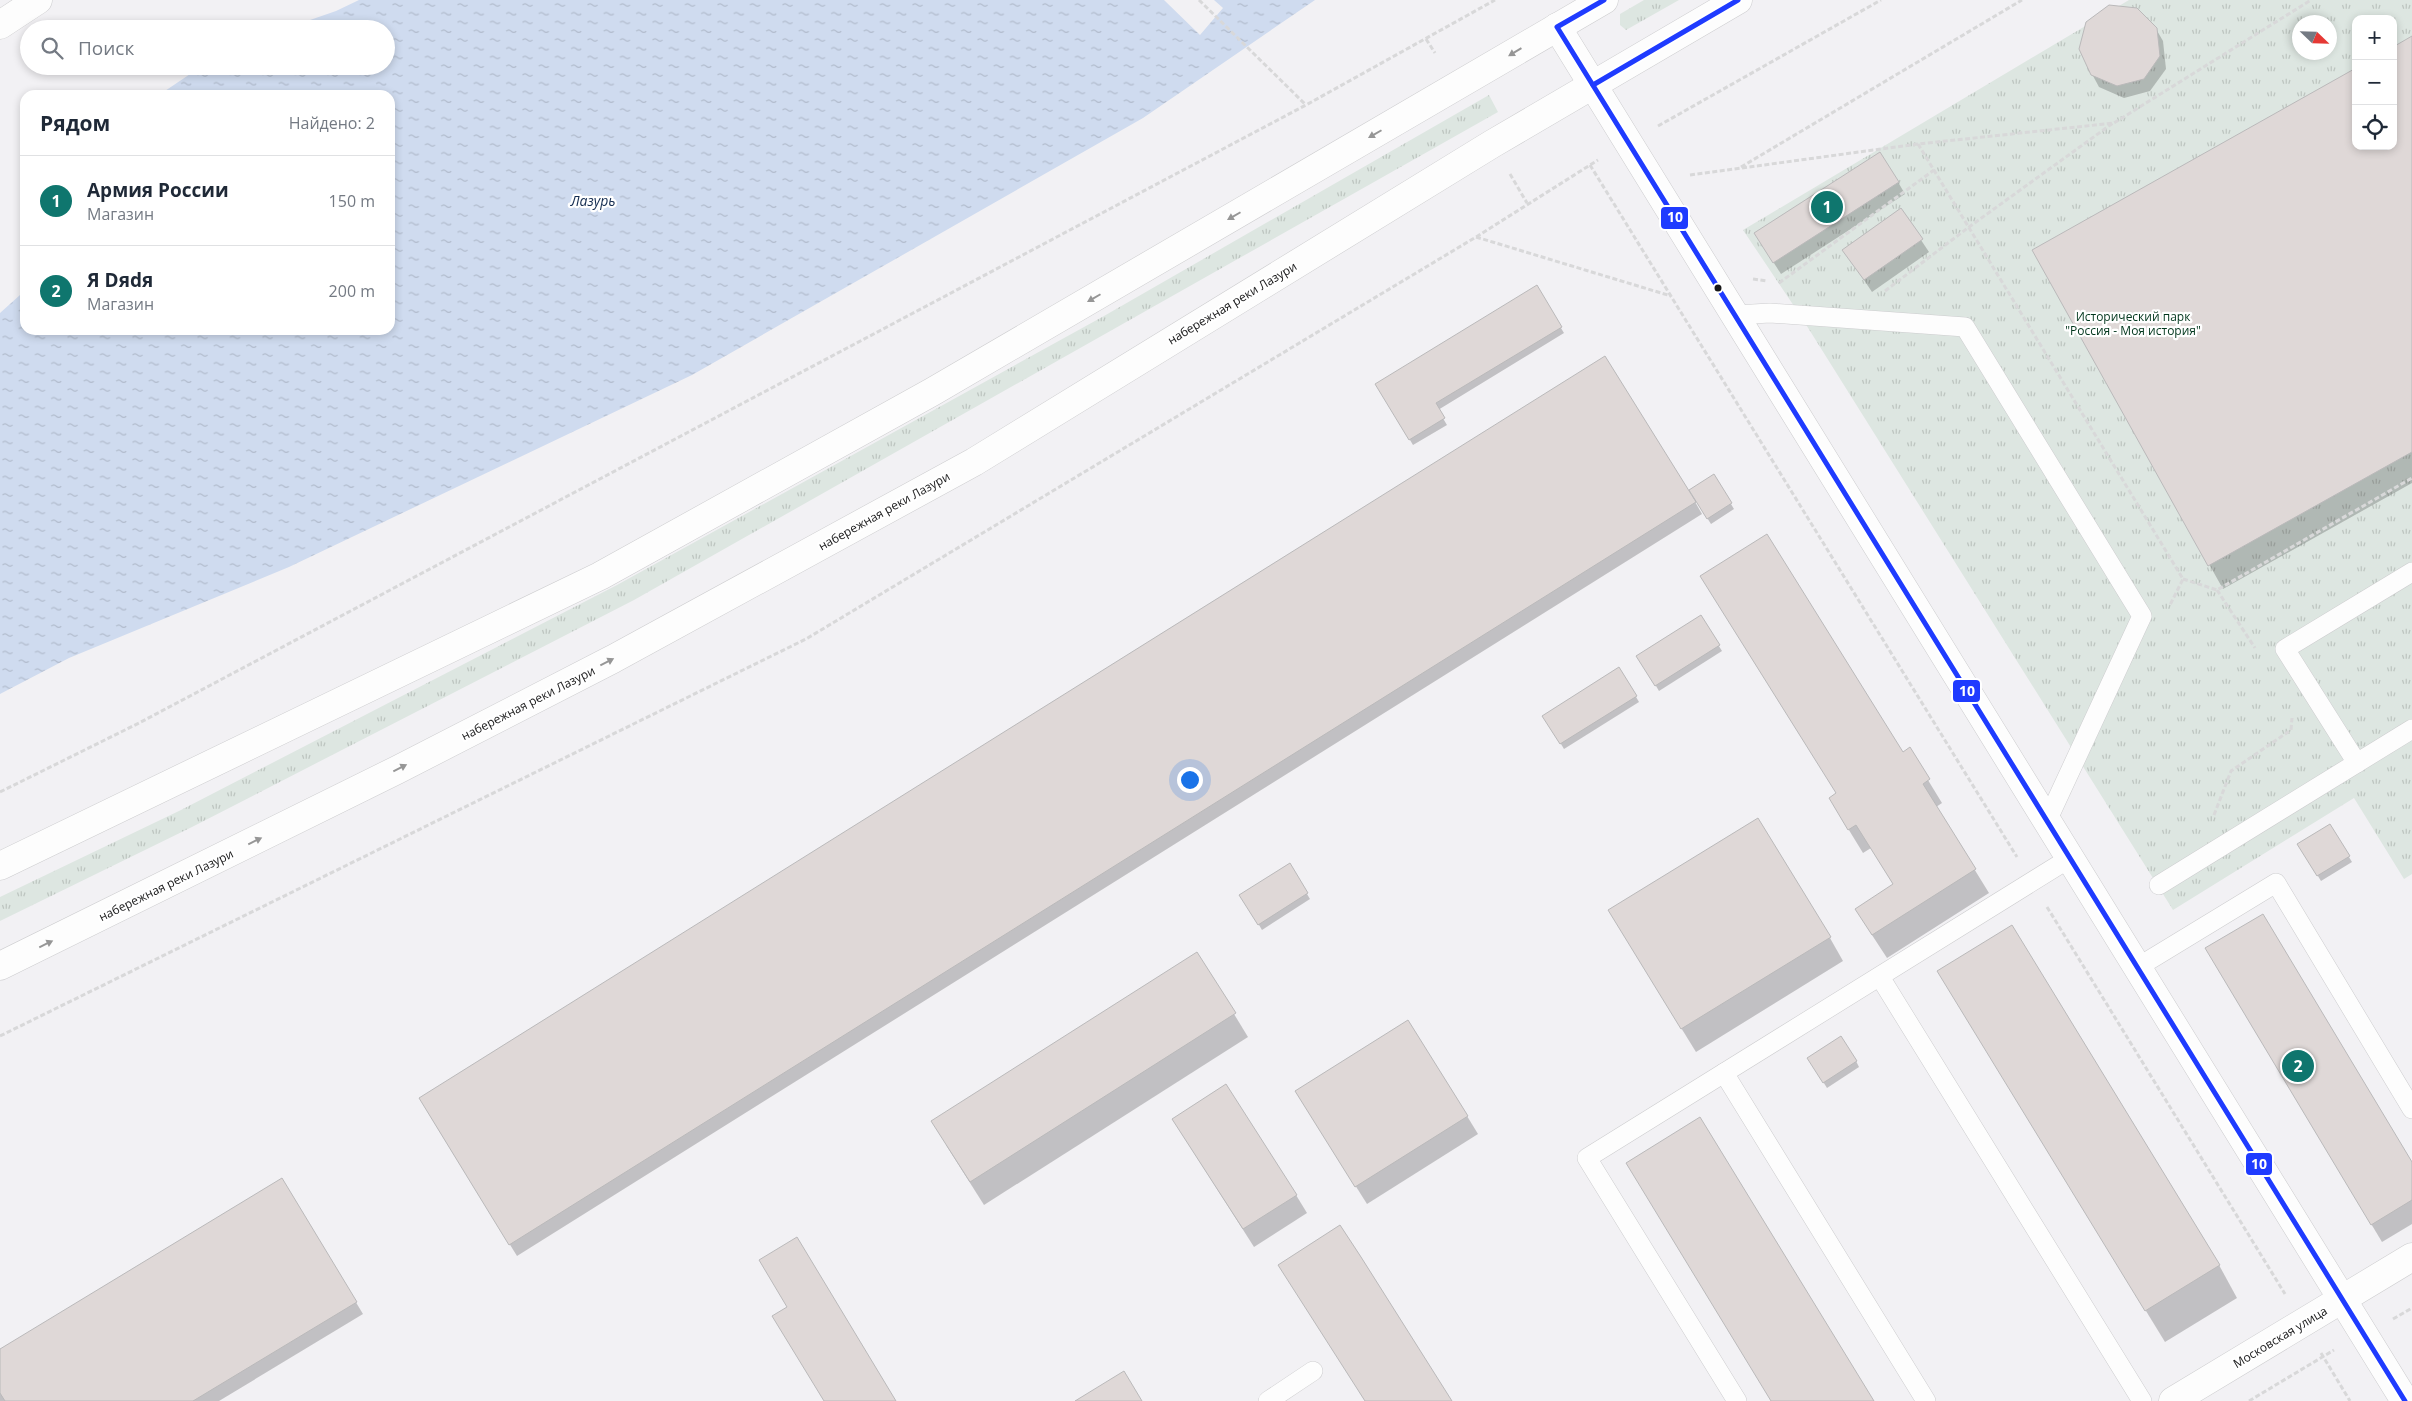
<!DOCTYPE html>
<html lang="ru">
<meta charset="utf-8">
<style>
:root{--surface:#fff;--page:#f6f6f7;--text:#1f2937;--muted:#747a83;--line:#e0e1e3;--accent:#0f766e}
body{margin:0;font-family:"Open Sans",sans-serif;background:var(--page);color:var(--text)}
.controls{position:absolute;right:15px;top:15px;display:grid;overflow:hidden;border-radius:10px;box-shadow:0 2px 8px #0003}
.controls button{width:45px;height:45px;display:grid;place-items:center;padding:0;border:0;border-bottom:1px solid var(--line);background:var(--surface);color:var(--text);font:25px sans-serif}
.compass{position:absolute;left:2292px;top:15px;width:45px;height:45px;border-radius:50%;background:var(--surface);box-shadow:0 2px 8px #0003;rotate:113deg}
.you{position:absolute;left:1189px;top:779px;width:18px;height:18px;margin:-12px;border:4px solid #fff;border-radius:50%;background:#1a73e8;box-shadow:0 0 0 8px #1a73e833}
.badge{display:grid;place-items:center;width:32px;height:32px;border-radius:50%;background:var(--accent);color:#fff;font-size:16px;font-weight:700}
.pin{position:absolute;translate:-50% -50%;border:2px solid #fff;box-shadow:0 1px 5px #0006}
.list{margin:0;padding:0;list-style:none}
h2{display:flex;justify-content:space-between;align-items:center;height:65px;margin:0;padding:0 20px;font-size:21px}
h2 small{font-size:16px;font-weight:400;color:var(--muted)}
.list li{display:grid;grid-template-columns:32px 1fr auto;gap:15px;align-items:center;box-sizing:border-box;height:90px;padding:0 20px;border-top:1px solid var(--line)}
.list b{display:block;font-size:19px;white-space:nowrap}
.list p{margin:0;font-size:16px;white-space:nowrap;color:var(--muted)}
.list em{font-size:16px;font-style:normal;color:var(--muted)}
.icon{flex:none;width:28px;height:28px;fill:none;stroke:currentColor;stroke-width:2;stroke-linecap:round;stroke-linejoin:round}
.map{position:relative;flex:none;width:2412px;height:1401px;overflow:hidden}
.search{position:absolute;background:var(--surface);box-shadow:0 2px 8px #0003;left:20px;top:20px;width:375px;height:55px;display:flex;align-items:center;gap:12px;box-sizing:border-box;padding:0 18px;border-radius:28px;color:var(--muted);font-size:19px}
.panel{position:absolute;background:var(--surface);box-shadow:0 2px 8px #0003;left:20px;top:90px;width:375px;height:245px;border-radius:15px}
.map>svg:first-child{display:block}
</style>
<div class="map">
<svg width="2412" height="1401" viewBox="0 0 2412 1401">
<defs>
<pattern id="grass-tufts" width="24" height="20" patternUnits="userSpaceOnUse" patternTransform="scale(1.25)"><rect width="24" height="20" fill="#dde6e1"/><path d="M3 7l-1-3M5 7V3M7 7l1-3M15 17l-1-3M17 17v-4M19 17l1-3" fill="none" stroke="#bdc5c0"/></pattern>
<pattern id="water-ripples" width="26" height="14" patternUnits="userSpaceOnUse" patternTransform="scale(1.25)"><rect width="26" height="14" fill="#cfdbef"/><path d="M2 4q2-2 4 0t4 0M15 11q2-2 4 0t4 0" fill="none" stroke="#b1bbcc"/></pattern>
</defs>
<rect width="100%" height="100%" fill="#f2f1f4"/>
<!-- grass -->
<g fill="url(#grass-tufts)" fill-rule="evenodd">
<polygon points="1644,0 1679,0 1626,30 1620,25 1620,14"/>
<path d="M2129 0H2412V874L2404 879 2354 798 2173 910 1800 315 1743 230ZM2356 19H2393V146H2356ZM2300 22H2330V52H2300Z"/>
<polygon points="1489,95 1498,112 634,600 192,827 0,921 0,897 181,810 617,585 1104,316"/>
</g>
<!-- water -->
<polygon fill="url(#water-ripples)" points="359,0 1164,0 1200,35 1223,8 1214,0 1315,0 1143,118 692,375 289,567 69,658 0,694 0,313 20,295 25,252 25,330 390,330 390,95 159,95 202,66 386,66 386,29 284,29 336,11"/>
<!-- shadow -->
<g fill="#0003">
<polygon points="2156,29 2163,41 2166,69 2150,91 2124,98 2099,87 2092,74"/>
<polygon points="2412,38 2412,483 2223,589 2033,250 2356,146 2393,146"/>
<polygon points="1898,182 1905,194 1781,274 1763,246"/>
<polygon points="1901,210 1929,252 1872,292 1844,250"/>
<polygon points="1536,287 1564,333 1438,410 1447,425 1413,445 1377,385"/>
<polygon points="1714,476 1734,509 1711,524 1695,499 1694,500 1702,514 517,1256 427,1111 1692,498"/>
<polygon points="1701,617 1722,651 1659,691 1638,656"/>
<polygon points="1619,668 1639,702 1564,749 1544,716"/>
<polygon points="1909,749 1942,803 1936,807 1989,893 1887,958 1870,932 1894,885 1871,848 1863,853 1844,822 1903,753"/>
<polygon points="2330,826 2352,862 2321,881 2299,845"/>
<polygon points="1289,864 1310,899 1262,930 1241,895"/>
<polygon points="1623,934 1830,938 1843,961 1696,1052"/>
<polygon points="2217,967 2412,1164 2412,1224 2382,1242"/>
<polygon points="1958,1004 2219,1265 2237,1298 2165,1342"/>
<polygon points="1234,1014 1248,1037 984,1205 946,1145"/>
<polygon points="1856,1061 1859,1067 1827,1088 1812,1064"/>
<polygon points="1307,1109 1467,1116 1478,1134 1367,1204"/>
<polygon points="1184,1137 1296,1195 1307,1213 1254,1247"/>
<polygon points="282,1180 363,1314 219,1401 0,1401 0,1350"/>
</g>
<!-- building -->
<g fill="#dfd8d7" stroke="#bab9ba">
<polygon points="2109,5 2137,8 2157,28 2160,56 2144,79 2117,86 2091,75 2079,49 2086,22"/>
<polygon points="2412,36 2412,452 2208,566 2032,250 2356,68 2356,146 2393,146 2393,47"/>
<polygon points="1880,152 1899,182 1773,263 1754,233"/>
<polygon points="1901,208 1923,239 1864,280 1842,250"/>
<polygon points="1537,285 1562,327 1436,403 1445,418 1409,440 1375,384"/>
<polygon points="1605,356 1696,502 509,1245 419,1098"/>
<polygon points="1714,474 1732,503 1707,519 1689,490"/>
<polygon points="1767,534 1903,752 1910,747 1930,779 1923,784 1976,869 1872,935 1855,909 1893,884 1856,825 1848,830 1829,798 1836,793 1700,576"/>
<polygon points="1701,615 1720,645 1655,686 1636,656"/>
<polygon points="1619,667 1637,696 1560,744 1542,716"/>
<polygon points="1758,818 1831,937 1681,1029 1608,910"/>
<polygon points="2330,824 2350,856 2317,876 2297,844"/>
<polygon points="1290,863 1308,893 1258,925 1239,895"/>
<polygon points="2263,914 2412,1162 2412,1200 2371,1225 2205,948"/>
<polygon points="2012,925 2220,1265 2145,1311 1937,971"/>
<polygon points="1197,952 1236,1013 970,1182 931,1121"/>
<polygon points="1408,1020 1468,1116 1355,1187 1295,1091"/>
<polygon points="1841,1036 1857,1061 1823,1083 1807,1058"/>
<polygon points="1226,1084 1297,1195 1243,1229 1172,1119"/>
<polygon points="1700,1117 1874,1401 1771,1401 1626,1163"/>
<polygon points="282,1178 357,1302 193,1401 5,1401 0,1393 0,1349"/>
<polygon points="1340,1225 1361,1257 1452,1401 1365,1401 1278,1265"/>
<polygon points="797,1237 896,1401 824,1401 772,1316 787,1307 759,1260"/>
<polygon points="1124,1371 1142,1401 1075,1401"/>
</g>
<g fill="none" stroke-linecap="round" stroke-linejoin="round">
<!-- service casing -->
<g stroke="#cdcdcf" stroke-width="20">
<g id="service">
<polyline points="1735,315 1770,313 1965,327 2142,616 2047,821"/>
<polyline points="2357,763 2285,649 2412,572"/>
<polyline points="2159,885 2412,729"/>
<polyline points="2138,967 2276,883 2412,1109"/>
<polyline points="1880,977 2142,1401"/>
<polyline points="1724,1073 1926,1401"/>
<polyline points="1268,1401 1313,1371"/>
<polyline points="1737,1401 1587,1158 2070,858"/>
</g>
</g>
<!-- minor casing -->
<g stroke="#cdcdcf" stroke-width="29">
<g id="minor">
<polyline points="0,25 38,0"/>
<polyline points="1557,27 2405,1401"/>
<polyline points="2173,1401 2412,1257"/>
</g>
</g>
<!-- secondary casing -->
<g stroke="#cdcdcf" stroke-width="29">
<g id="secondary">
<polyline points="0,866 600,576 932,392 1604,0"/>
<polyline points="0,966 397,770 613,659 974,462 1492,144 1738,0"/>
</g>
</g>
<!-- path -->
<g stroke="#d8d8d9" stroke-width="3" stroke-dasharray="5 2.5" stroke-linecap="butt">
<polyline points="1199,0 1306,105"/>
<polyline points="1426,39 1435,53"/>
<polyline points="1658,126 1881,0"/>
<polyline points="1918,144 2183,579 2170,605"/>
<polyline points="1590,165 2017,857"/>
<polyline points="1741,167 2022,0"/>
<polyline points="1510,174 1527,203"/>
<polyline points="1690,175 1918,144 2114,123 2311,0"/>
<polyline points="1476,237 1671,296"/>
<polyline points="1753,279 1767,281"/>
<polyline points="1779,283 1934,170"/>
<polyline points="1885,291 1969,227 2113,123"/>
<polyline points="2183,579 2217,590 2412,478"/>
<polyline points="2217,590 2255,648"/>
<polyline points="0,792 139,723 1306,105 1495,0"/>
<polyline points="2214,815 2231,771 2291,730 2292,718"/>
<polyline points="2047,907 2285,1294"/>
<polyline points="0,1036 806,639 1476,237 1598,160"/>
<polyline points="2393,1319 2412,1308"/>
<polyline points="2321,1353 2350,1401"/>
<polyline points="2249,1401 2334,1350"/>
</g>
<!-- service -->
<use href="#service" stroke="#fdfdfd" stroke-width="19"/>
<!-- minor -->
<use href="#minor" stroke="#fdfdfd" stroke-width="28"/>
<!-- secondary -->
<use href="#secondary" stroke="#fdfdfd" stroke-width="28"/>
<!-- bus-1 casing -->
<g stroke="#fff" stroke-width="9">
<g id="bus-1">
<polyline points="1604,0 1557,27 2405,1401"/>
<polyline points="1593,85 1738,0"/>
</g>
</g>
<!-- bus-1 -->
<use href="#bus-1" stroke="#1f3bff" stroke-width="5"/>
</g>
<!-- one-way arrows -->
<defs><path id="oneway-solid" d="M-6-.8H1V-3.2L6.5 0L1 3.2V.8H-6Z" transform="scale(1.25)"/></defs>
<g fill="#969696">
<use href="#oneway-solid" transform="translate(1515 52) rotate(149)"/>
<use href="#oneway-solid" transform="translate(1375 134) rotate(150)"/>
<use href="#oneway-solid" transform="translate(1234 216) rotate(150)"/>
<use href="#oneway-solid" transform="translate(1094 298) rotate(150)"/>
<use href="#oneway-solid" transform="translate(607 662) rotate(-27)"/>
<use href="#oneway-solid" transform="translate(400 768) rotate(-27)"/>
<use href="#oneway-solid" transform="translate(255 841) rotate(-26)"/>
<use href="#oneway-solid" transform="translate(46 944) rotate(-26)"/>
</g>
<!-- markers -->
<circle fill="#181819" stroke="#fff" stroke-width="2" cx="1718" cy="288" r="4.5"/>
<g text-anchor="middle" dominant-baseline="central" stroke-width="4.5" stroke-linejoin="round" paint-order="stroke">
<!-- street labels -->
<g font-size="12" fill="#181819" stroke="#fff">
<text transform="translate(1232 303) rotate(-31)">набережная реки Лазури</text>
<text transform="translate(884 511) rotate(-29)">набережная реки Лазури</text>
<text transform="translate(528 703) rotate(-27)">набережная реки Лазури</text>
<text transform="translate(166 885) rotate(-26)">набережная реки Лазури</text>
<text transform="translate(2280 1337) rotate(-31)">Московская улица</text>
</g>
<!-- park labels -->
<g font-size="12" fill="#00361c" stroke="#fff">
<text x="2133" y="316">Исторический парк<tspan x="2133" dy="14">"Россия - Моя история"</tspan></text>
</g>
<!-- water labels -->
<g font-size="14" font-style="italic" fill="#142c50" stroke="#fff">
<text x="593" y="200">Лазурь</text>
</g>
</g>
<g stroke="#fff" stroke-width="2">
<rect x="1660" y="206" width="29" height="24" rx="5" fill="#1f3bff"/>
<rect x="1952" y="679" width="29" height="24" rx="5" fill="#1f3bff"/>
<rect x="2245" y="1152" width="28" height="24" rx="5" fill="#1f3bff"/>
</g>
<g font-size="14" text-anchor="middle" font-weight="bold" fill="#fff">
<text x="1675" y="222">10</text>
<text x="1967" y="696">10</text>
<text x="2259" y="1169">10</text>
</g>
</svg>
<div class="controls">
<button>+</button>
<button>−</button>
<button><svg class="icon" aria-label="locate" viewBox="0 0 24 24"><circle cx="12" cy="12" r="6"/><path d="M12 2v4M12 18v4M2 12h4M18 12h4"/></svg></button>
</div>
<svg class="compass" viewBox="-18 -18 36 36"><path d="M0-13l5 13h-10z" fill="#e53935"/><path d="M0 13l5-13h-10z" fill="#747a83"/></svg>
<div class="you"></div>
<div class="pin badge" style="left:1827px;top:207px">1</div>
<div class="pin badge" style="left:2298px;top:1066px">2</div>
<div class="search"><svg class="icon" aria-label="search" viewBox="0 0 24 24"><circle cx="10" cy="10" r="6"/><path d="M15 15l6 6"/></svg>Поиск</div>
<section class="panel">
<h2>Рядом<small>Найдено: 2</small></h2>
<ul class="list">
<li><span class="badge">1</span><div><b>Армия России</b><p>Магазин</p></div><em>150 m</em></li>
<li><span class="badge">2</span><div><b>Я Dяdя</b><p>Магазин</p></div><em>200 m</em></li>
</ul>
</section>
</div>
